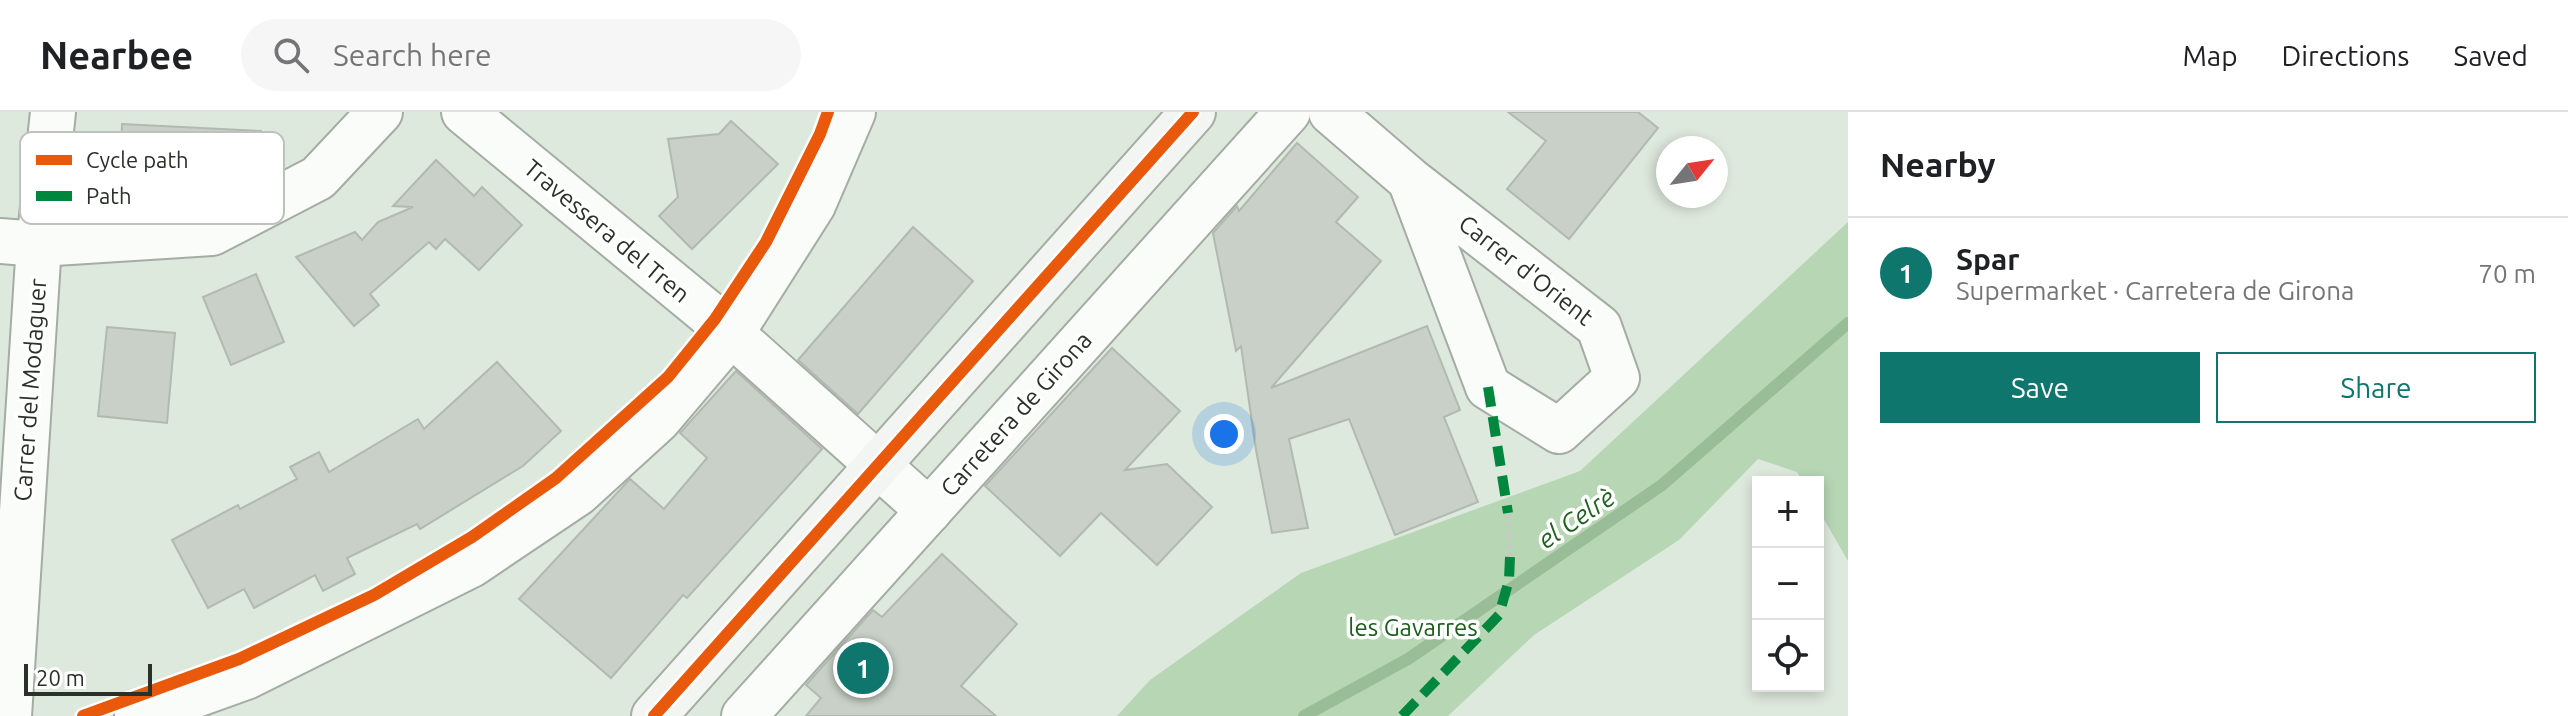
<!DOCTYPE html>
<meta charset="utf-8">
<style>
:root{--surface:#fff;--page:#f6f6f6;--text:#202124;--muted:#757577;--line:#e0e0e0;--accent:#0f766e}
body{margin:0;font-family:Ubuntu,sans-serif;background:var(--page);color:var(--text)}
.controls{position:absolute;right:24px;bottom:24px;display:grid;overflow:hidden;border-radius:0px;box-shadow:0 4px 12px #0003}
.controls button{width:72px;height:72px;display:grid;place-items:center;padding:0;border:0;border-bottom:2px solid var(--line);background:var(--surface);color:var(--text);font:40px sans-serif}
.compass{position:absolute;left:1656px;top:24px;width:72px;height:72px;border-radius:50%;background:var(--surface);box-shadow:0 4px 12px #0003;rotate:60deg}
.scale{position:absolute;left:24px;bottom:20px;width:128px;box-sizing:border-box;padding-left:8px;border:4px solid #293128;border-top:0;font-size:22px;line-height:28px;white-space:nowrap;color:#293128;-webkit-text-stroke:6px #fff;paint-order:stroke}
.you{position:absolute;left:1224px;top:322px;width:28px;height:28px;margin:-20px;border:6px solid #fff;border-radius:50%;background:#1a73e8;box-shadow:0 0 0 12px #1a73e833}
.badge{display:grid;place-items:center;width:52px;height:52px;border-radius:50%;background:var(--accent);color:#fff;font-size:26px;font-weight:700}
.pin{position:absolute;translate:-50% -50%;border:4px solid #fff;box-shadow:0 2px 8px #0006}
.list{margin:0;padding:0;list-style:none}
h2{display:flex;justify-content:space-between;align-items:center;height:104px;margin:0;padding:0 32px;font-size:34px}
h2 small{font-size:26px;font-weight:400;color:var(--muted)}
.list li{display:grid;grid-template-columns:52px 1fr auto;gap:24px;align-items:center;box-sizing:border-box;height:112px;padding:0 32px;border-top:2px solid var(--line)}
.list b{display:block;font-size:30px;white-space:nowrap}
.list p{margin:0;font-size:26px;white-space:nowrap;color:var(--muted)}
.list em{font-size:26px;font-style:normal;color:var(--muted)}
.actions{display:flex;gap:16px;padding:24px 32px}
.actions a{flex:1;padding:18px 0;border:2px solid var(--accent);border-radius:0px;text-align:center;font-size:28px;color:var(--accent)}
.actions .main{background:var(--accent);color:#fff}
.icon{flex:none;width:44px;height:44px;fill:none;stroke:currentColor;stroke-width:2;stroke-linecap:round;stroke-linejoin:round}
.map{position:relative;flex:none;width:1848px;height:604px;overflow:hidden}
header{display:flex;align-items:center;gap:48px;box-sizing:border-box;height:112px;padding:0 40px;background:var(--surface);border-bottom:2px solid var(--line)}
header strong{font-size:38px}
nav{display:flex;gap:44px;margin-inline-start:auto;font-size:28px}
.search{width:560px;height:72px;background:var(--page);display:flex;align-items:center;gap:20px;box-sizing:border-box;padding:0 28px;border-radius:44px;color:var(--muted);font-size:30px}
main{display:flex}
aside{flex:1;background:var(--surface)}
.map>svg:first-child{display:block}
</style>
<header>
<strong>Nearbee</strong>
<div class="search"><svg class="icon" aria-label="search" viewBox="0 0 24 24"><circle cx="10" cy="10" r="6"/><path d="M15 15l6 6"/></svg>Search here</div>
<nav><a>Map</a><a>Directions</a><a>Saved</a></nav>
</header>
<main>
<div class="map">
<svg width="1848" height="604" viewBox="0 0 1848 604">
<rect width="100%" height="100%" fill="#dee9dd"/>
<!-- forest -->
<polygon fill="#b6d6b4" points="1848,110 1848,449 1818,397 1818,370 1803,370 1797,360 1758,347 1679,428 1534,523 1448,604 1117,604 1150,568 1301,461 1580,359"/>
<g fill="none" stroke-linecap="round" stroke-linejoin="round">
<!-- stream -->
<polyline stroke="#99bd97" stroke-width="12" points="1304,604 1408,547 1662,373 1848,211"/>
</g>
<!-- building -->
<g fill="#c8d0c7" stroke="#b1b9b0" stroke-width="2">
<polygon points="1508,0 1638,0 1658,16 1569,127 1507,77 1546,29"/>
<polygon points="731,9 778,52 692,137 659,104 678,85 668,27 719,22"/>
<polygon points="122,12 261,19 259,56 245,55 244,76 239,79 204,39 224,87 193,86 192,97 118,101"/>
<polygon points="1297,31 1358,85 1336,110 1381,149 1271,276 1427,214 1460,298 1444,305 1478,390 1395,423 1349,307 1289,327 1308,416 1272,421 1256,338 1241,234 1236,239 1213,121 1237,94 1239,99"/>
<polygon points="436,48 474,84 482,75 522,113 479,158 445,127 436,137 429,130 370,182 379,193 354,214 296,145 355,120 362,128 378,110 413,95 393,94"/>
<polygon points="913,115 973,169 858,302 798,248"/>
<polygon points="256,162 284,230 231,253 203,185"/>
<polygon points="107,215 175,221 167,311 98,304"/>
<polygon points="1112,236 1180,299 1125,358 1167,352 1212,395 1157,453 1101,401 1060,444 985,374"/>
<polygon points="497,250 561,319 523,354 420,417 417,412 347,446 355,462 323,479 315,463 254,496 244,477 208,496 172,428 238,393 240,397 297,367 290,355 319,340 329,360 418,307 424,317"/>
<polygon points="736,259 822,337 687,486 683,483 611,566 519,487 630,367 664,397 707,346 680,321"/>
<polygon points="942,442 1017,512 961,574 996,604 806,604 821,586 806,573 873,498 882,505"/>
</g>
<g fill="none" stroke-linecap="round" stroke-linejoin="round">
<!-- minor casing -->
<g stroke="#a4aca3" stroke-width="48">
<g id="minor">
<polyline points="464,0 715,207 929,399"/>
<polyline points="1331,0 1410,68 1599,215 1617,266 1559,319 1488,275 1410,68"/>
<polyline points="0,129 39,132 212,121 318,66 380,0"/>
<polyline points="9,604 39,132 53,0"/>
<polyline points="137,604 246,565 471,453 578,381 658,308 731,222 813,93 853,0"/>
<polyline points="744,604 1288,0"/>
</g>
</g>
<!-- secondary casing -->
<g stroke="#a4aca3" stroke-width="48">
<polyline id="secondary" points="654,604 1193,0"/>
</g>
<!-- path -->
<polyline stroke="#c6cac5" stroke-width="5" stroke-dasharray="6 4" stroke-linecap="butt" points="1508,401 1510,445"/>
<!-- minor -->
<use href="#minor" stroke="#fafcfa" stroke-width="44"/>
<!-- secondary -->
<use href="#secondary" stroke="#f2f5f1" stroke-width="44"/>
<!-- quiet -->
<g stroke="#00873e" stroke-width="10" stroke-dasharray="20 10" stroke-linecap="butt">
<polyline points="1488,275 1508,401"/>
<polyline points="1402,604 1499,503 1509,468 1510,445"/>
</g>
<!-- cycleway casing -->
<g stroke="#fff" stroke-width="17">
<g id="cycleway">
<polyline points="83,604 239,547 374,483 472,425 556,366 668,265 715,207 766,130 820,22 828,0"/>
<polyline points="654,604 1193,0"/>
</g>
</g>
<!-- cycleway -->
<use href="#cycleway" stroke="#e8590c" stroke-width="12"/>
</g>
<g text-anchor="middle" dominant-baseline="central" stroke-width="7" stroke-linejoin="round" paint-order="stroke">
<!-- street labels -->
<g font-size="24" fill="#293128" stroke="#fff">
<text transform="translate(607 119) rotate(40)">Travessera del Tren</text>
<text transform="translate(1526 158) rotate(38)">Carrer d'Orient</text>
<text transform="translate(30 278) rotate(-86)">Carrer del Modaguer</text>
<text transform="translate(1016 302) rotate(-48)">Carretera de Girona</text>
</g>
<!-- park labels -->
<g font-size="24" fill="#1d5e1d" stroke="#fff">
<text x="1413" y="515">les Gavarres</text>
</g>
<!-- water labels -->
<g font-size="26" font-style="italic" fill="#206120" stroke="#fff">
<text transform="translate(1576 406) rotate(-34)">el Celrè</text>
</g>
</g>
<!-- legend -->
<rect x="20" y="20" width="264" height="92" rx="12" fill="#fff" stroke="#bfc1be" stroke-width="2"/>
<rect x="36" y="43" width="36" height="10" fill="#e8590c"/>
<rect x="36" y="79" width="36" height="10" fill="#00873e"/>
<g font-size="22" fill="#293128">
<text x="86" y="56">Cycle path</text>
<text x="86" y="92">Path</text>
</g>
</svg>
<div class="controls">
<button>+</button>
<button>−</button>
<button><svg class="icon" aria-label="locate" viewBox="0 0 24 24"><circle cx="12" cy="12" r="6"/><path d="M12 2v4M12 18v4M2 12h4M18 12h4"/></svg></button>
</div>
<svg class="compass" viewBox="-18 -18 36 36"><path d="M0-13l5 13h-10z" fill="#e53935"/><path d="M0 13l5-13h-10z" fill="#757577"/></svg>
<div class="scale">20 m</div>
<div class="you"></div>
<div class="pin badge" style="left:863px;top:556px">1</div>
</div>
<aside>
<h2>Nearby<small></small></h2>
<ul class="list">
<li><span class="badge">1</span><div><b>Spar</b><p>Supermarket · Carretera de Girona</p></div><em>70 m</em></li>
</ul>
<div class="actions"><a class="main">Save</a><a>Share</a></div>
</aside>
</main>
